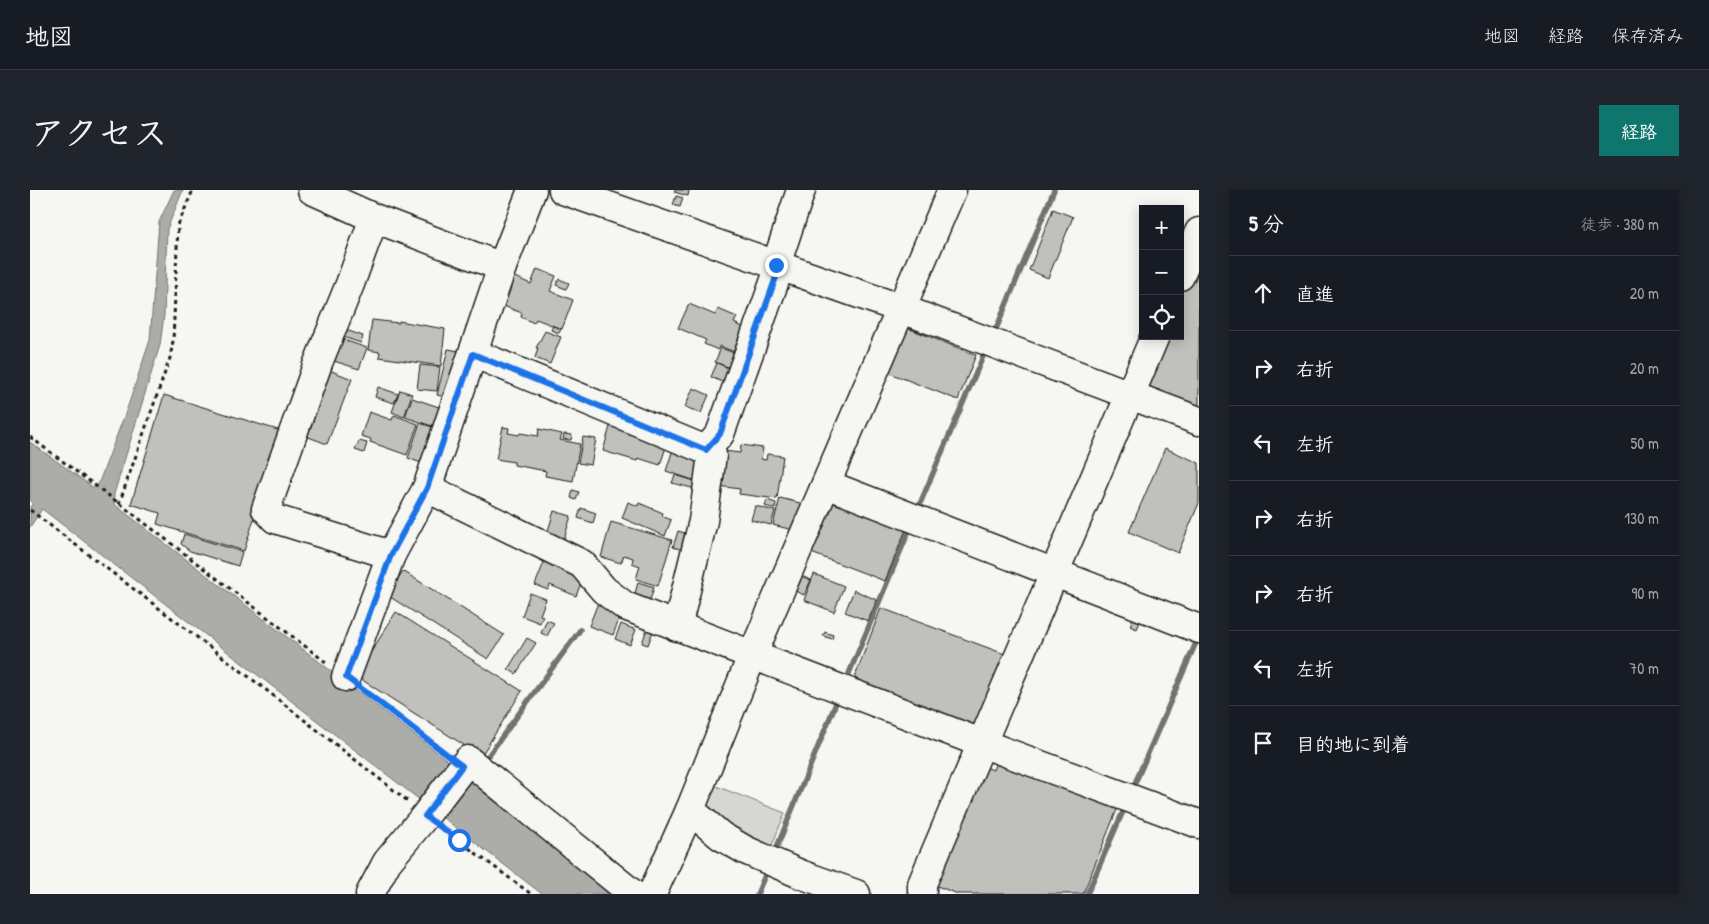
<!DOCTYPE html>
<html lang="ja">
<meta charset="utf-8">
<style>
:root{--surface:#171b24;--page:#20242c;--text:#f1f3f6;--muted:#9ea1a6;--line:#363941;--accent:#0f766e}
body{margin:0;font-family:"Patrick Hand","Klee One",sans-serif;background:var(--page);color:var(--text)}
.controls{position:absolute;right:15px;top:15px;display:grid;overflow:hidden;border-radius:0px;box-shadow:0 2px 12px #0003}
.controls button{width:45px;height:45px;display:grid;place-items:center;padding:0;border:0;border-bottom:1px solid var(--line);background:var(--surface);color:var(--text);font:25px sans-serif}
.stop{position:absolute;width:15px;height:15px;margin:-11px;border:4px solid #1a73e8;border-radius:50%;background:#fff}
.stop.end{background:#1a73e8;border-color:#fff;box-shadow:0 1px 5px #0008}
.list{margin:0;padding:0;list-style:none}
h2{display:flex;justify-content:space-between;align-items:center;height:65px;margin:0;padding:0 20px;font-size:21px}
h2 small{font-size:16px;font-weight:400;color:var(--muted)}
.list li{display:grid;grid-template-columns:32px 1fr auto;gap:15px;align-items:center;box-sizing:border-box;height:75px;padding:0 20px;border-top:1px solid var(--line)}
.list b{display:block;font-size:19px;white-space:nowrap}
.list em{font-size:16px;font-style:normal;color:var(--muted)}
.icon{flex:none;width:28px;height:28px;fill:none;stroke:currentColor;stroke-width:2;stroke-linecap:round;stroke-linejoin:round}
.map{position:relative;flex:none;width:1169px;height:704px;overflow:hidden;border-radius:0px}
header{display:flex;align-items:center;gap:30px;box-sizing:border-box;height:70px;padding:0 25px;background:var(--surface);border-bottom:1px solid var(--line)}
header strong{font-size:24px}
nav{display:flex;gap:28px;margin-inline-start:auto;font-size:18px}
.intro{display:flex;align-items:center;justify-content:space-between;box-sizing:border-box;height:120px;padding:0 30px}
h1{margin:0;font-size:35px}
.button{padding:12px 22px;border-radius:0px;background:var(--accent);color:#fff;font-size:18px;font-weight:700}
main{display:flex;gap:30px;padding:0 30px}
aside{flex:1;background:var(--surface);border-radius:0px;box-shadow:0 2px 12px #0003}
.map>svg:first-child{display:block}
</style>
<header>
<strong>地図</strong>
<nav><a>地図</a><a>経路</a><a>保存済み</a></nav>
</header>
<div class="intro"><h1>アクセス</h1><a class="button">経路</a></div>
<main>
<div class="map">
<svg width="1169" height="704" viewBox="0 0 1169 704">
<rect width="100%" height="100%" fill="#f6f6f2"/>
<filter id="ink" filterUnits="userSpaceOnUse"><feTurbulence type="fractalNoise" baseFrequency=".02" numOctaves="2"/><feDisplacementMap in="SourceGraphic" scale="10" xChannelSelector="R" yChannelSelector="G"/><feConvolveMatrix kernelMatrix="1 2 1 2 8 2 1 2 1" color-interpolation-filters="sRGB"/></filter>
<g filter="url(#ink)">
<!-- green -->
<polygon fill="#d6d6d2" stroke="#797977" points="681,594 755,623 738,665 667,619"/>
<!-- water -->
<polygon fill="#acaca9" stroke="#727271" points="144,0 153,0 137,39 134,125 130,155 84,304 84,314 425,576 584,704 512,704 12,319 0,337 0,317 3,313 0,310 0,252 64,298 68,295 98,216 120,150 129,32"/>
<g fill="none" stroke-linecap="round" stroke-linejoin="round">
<!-- stream -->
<g stroke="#727271" stroke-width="5.5">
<polyline points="964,144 1024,0"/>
<polyline points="886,323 954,164"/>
<polyline points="815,493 881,336"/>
<polyline points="455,570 550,440"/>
<polyline points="1102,600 1168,448"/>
<polyline points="744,664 808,508"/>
<polyline points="727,704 738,678"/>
<polyline points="1057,704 1095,617"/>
</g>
</g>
<!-- building -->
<g fill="#c0c0bd" stroke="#1c1c1c">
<polygon points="645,0 659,0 658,6 644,2"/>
<polygon points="646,6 653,8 650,17 643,15"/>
<polygon points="1023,19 1043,27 1018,88 999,80"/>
<polygon points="1169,57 1169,221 1110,197 1132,146 1150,146 1150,102"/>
<polygon points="507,79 526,86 520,101 543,110 532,139 506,129 504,133 491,127 492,123 468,114 480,85 501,94"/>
<polygon points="529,89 539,93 536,99 526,95"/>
<polygon points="659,114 685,125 688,119 707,127 704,133 720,140 710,164 689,156 688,160 674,154 676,150 648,138"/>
<polygon points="342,130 369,133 369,131 415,139 411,176 349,167 350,162 338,160"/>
<polygon points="523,136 531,139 529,143 521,140"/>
<polygon points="875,137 946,165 928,210 857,182"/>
<polygon points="310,138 333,146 331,153 307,145"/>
<polygon points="515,141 531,147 520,174 505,168 508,158 506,158"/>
<polygon points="311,149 337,158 329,179 304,171"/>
<polygon points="691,158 709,165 703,179 685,172"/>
<polygon points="418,159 429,161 419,208 407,205"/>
<polygon points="687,173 707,182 701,196 681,187"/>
<polygon points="390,175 410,177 407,201 387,199"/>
<polygon points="294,178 322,189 297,254 268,243"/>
<polygon points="348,197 368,204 364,213 345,207"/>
<polygon points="663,198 679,205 671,223 655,217"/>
<polygon points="370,200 382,204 374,227 362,222"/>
<polygon points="134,205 251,241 214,361 127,334 130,323 101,314"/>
<polygon points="382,208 412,218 405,237 375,227"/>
<polygon points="339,222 362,230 364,225 388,234 377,265 340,252 341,249 331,246"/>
<polygon points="390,233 408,239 396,275 378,268"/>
<polygon points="581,233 638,251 630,275 608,268 607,271 573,261"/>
<polygon points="473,237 479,238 478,243 489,245 490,243 508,246 509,239 532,244 530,250 550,254 543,291 515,286 516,281 484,275 484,272 466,269"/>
<polygon points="534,244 542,245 541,250 533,249"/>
<polygon points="553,247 566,249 561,275 548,273"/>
<polygon points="329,251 337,253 334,263 325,260"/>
<polygon points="711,255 733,258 731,269 736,270 737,264 753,266 747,309 709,304 710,299 681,295 686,260 710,263"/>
<polygon points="644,256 676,266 669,292 636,281"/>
<polygon points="1135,258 1169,273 1169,313 1148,363 1099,342"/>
<polygon points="645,285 668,292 666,299 642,293"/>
<polygon points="543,300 549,302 546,310 541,308"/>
<polygon points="798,306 877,337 855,391 776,361"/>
<polygon points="750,308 774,314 767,341 743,335"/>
<polygon points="737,310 746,313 745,319 735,316"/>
<polygon points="598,312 608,316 609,313 633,323 632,326 641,330 635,346 592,328"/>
<polygon points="725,316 745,321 741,335 721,330"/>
<polygon points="551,318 566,323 563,333 548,328"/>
<polygon points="524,321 541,326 534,349 517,344"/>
<polygon points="581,332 642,350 628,396 606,389 610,376 602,373 603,368 594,365 591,373 571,367"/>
<polygon points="648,341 665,346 660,362 643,357"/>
<polygon points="154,344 212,362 208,376 160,361 151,354"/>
<polygon points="515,370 554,385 546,406 520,395 518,400 505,395"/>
<polygon points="373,381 474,445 458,469 357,405"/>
<polygon points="784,384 814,396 804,422 774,410"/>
<polygon points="771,386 781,390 774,405 765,401"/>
<polygon points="608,392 624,397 618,417 603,412"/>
<polygon points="824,400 847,410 838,431 815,422"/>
<polygon points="500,403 516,409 510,425 513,426 510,433 492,426"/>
<polygon points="569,410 593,419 583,445 559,436"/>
<polygon points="851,418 980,466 953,538 936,532 934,539 821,497"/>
<polygon points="366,422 492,501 451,566 326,486"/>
<polygon points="1104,424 1112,427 1107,439 1100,436"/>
<polygon points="517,430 524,433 517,446 511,443"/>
<polygon points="591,434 606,440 600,455 585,449"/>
<polygon points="617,439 623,441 618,455 612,453"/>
<polygon points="795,442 803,445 802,449 793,446"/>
<polygon points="497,448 506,453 486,484 478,479"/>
<polygon points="967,569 1088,617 1053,704 928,704 899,693 946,573 963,580"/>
</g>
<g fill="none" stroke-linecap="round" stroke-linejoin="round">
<!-- minor casing -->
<g stroke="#1c1c1c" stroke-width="31">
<g id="minor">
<polyline points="282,0 344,28 472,77"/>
<polyline points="502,0 472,77 397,298 552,374 574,400 595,416 951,553 1169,634"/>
<polyline points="533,0 872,119 1169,231"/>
<polyline points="344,28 320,94 288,173 236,319 245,329 361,365"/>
<polyline points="746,75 771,0"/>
<polyline points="1150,86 1169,42"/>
<polyline points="443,163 676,260 690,244 750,76"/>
<polyline points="796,294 1169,439"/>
<polyline points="647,437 673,331 682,265 676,260"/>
<polyline points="316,487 361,365 397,298"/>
<polyline points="660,620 691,646 715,660 770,684 826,704"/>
<polyline points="892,700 892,694 1125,146"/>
<polyline points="340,704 357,672 395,626 438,570 603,704"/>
<polyline points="622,704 660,620 722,466 922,0"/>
</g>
</g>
<!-- path -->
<g stroke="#1c1c1c" stroke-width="3" stroke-dasharray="4 4" stroke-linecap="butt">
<polyline points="0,247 86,311 297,473"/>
<polyline points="89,314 140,168 143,151 148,35 163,0"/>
<polyline points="0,320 231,496 379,612"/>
<polyline points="334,501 416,564"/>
<polyline points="413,639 501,704"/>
</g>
<!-- minor -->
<use href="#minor" stroke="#f6f6f2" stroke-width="28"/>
</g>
</g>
<g fill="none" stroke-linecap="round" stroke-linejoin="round" filter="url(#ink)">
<!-- route -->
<polyline stroke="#1a73e8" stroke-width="6" points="429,650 395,626 432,576 316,487 361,365 397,298 443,164 676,260 690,244 750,76 746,75"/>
</g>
</svg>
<div class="controls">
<button>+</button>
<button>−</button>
<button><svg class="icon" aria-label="locate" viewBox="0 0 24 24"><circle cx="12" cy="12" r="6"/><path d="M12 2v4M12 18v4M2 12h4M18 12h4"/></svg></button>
</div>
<div class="stop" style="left:429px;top:650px"></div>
<div class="stop end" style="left:746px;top:75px"></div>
</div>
<aside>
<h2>5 分<small>徒歩 · 380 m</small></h2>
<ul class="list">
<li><svg class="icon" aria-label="ahead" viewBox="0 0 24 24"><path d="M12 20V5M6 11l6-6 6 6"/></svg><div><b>直進</b></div><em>20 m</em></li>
<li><svg class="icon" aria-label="right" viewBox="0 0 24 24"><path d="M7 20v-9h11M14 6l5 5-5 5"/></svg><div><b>右折</b></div><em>20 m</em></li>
<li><svg class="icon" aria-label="left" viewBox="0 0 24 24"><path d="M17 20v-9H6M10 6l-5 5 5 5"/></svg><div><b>左折</b></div><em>50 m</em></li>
<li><svg class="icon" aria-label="right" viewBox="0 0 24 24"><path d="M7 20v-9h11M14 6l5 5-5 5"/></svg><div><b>右折</b></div><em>130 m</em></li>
<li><svg class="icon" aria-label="right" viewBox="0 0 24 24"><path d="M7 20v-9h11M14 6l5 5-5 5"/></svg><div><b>右折</b></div><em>90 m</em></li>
<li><svg class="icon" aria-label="left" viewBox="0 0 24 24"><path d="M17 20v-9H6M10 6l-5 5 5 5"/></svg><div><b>左折</b></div><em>70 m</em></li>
<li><svg class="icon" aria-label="arrive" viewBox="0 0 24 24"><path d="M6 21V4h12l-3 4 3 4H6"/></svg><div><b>目的地に到着</b></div></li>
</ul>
</aside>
</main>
